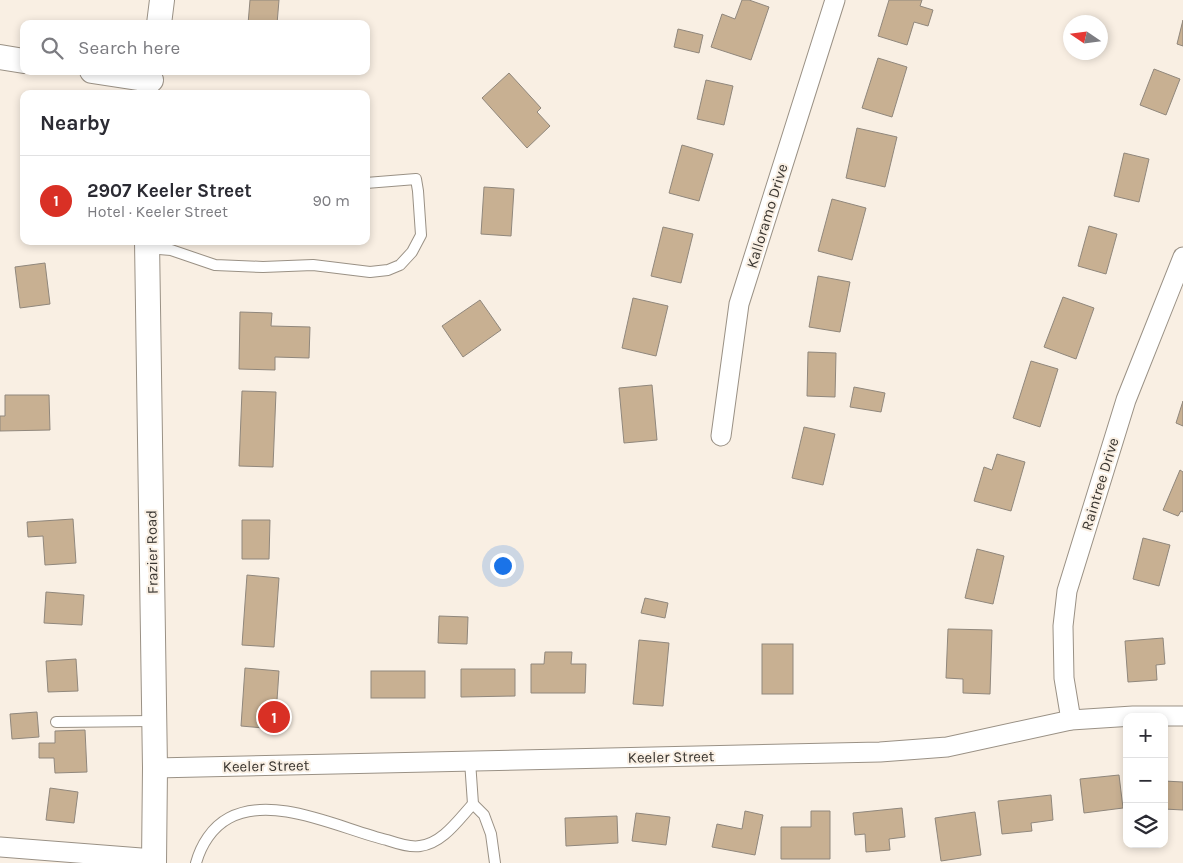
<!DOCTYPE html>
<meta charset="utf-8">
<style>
:root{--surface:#fff;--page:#f7f7f7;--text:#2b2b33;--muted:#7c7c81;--line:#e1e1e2;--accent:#d93025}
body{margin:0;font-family:Karla,sans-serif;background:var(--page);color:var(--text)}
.controls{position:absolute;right:15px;bottom:15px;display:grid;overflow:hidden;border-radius:10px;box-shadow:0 2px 8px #0003}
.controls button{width:45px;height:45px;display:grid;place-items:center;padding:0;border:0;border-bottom:1px solid var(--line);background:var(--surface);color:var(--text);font:25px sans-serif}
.compass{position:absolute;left:1063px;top:15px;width:45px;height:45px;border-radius:50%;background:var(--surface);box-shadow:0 2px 8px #0003;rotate:283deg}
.you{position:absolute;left:502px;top:565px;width:18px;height:18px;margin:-12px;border:4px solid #fff;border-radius:50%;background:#1a73e8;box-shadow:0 0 0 8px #1a73e833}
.badge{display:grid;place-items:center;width:32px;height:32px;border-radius:50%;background:var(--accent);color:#fff;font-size:16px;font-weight:700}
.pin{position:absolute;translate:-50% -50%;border:2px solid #fff;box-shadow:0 1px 5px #0006}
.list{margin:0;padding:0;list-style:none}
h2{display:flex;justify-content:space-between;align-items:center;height:65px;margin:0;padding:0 20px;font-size:21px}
h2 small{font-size:16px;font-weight:400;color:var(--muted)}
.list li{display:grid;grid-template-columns:32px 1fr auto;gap:15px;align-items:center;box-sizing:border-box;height:90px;padding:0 20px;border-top:1px solid var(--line)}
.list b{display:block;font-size:19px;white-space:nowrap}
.list p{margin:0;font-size:16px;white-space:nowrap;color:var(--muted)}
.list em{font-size:16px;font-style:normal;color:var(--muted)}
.icon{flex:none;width:28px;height:28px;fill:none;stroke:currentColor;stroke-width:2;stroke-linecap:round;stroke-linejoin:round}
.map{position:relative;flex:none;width:1183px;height:863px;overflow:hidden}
.search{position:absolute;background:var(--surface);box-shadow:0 2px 8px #0003;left:20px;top:20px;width:350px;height:55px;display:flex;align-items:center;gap:12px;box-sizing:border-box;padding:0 18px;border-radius:10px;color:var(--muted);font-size:19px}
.panel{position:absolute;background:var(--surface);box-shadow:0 2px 8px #0003;left:20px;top:90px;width:350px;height:155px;border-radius:10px}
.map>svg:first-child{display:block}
</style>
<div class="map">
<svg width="1183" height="863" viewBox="0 0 1183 863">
<rect width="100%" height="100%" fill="#f9efe3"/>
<!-- building -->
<g fill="#c8b092" stroke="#90877c">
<polygon points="250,0 279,0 277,24 248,24"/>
<polygon points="742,0 749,0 769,7 751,60 711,47 722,14 735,19"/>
<polygon points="889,0 922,0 920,6 933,10 928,26 914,22 907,45 878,36"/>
<polygon points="1183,20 1183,46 1177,44"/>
<polygon points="678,29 703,35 699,53 674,47"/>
<polygon points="878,58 907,67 892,117 862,108"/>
<polygon points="1154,69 1180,79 1166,115 1140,105"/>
<polygon points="509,73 541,108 537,112 550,126 527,148 482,98"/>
<polygon points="706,80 733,86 724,125 697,119"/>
<polygon points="857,128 897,137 885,187 846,178"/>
<polygon points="682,145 713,154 699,201 669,193"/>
<polygon points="1124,153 1149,159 1139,202 1114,196"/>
<polygon points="484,187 514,189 511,236 481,234"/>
<polygon points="832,199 866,208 852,260 818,251"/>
<polygon points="1089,226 1117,234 1106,274 1078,266"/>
<polygon points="663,227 693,234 681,283 651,276"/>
<polygon points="45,263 50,304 20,308 15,267"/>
<polygon points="818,276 850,282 840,332 809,327"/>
<polygon points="1063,297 1094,308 1076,359 1044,347"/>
<polygon points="633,298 668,306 656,356 622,348"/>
<polygon points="480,300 501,330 463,357 442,326"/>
<polygon points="240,312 272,313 271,326 310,327 309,358 275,357 275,370 239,369"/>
<polygon points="808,352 836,353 835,397 807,396"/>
<polygon points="1031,361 1058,369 1040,427 1013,418"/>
<polygon points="652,385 657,440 624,443 619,388"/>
<polygon points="854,387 885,393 881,412 850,407"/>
<polygon points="242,391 276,392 273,467 239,466"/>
<polygon points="5,395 49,395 50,430 0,431 0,416 5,416"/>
<polygon points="1183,401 1183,426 1176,423"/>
<polygon points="804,427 835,434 823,485 792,478"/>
<polygon points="997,454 1025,462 1011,511 974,501 984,467 992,470"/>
<polygon points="1180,470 1183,472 1183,512 1181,511 1178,516 1163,510"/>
<polygon points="73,519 76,563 45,565 43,536 28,537 27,522"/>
<polygon points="242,520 270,520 269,559 242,559"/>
<polygon points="1143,538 1170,545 1159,586 1133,579"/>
<polygon points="977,549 1004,556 993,604 965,598"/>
<polygon points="247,575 279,578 274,647 242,645"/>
<polygon points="46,592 84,595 82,625 44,623"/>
<polygon points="645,598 668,603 665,618 641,613"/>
<polygon points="439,616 468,617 467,644 438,643"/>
<polygon points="948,629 992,630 990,694 963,693 963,679 946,678"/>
<polygon points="1163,638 1165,664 1156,665 1157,680 1128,682 1125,641"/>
<polygon points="639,640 669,643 663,706 633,704"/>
<rect x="762" y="644" width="31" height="50"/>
<polygon points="545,652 572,652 571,664 586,664 585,693 531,693 531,664 544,664"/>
<polygon points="76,659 78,691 48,692 46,661"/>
<polygon points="245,668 279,671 275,729 241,726"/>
<polygon points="461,669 515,669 515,696 461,697"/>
<rect x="371" y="671" width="54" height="27"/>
<polygon points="37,712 39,737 12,739 10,714"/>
<polygon points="85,730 87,772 55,773 54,758 39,758 39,743 55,743 55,731"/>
<polygon points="1119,775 1123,808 1084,813 1080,779"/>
<polygon points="1164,781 1183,782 1183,810 1164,809"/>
<polygon points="50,788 78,792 74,823 46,820"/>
<polygon points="1051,795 1053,820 1031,823 1032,831 1002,834 998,801"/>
<polygon points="902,808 905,837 889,839 890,850 866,852 865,834 855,835 853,813"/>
<polygon points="745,811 763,815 755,855 712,847 717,824 742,829"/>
<polygon points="811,811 830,811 830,859 781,859 781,827 811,827"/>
<polygon points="975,812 981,855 941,861 935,818"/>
<polygon points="636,813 670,817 666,845 632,841"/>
<polygon points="617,816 618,843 566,846 565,818"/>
</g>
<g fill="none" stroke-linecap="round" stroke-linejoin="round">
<!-- service casing -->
<g stroke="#9a9185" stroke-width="12">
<g id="service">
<polyline points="147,248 171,250 215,265 263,267 313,265 370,272 388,270 400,265 412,252 421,235 418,191 416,179 366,183"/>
<polyline points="56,722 154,721"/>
<polyline points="470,761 473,804 484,815 491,834 495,863"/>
<path d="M196 863C201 845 212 827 229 818 274 794 341 829 387 840 396 843 410 848 420 846 443 843 458 820 473 804"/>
</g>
</g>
<!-- minor casing -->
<g stroke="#9a9185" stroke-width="21">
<g id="minor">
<polyline points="721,436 739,304 835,0"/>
<polyline points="1071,720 1064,678 1063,626 1067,591 1126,400 1183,257"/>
<polyline points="155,768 880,752 947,747 1071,720 1133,716 1183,716"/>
<polyline points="0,847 154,859"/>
</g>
</g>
<!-- tertiary casing -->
<g stroke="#9a9185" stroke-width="26">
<g id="tertiary">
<polyline points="159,24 162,0"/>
<polyline points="0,57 24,61"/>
<polyline points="92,71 151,80"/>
<polyline points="147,241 155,768 154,863"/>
</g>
</g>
<!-- service -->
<use href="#service" stroke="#fff" stroke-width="10"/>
<!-- minor -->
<use href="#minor" stroke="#fff" stroke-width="19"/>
<!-- tertiary -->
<use href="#tertiary" stroke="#fff" stroke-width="24"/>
</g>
<g text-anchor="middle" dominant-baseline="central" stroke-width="4" stroke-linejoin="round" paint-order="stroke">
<!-- street labels -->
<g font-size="15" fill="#393530" stroke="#f9efe3">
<text transform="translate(767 216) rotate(-73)">Kalloramo Drive</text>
<text transform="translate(1100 484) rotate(-73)">Raintree Drive</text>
<text transform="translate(152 552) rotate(-91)">Frazier Road</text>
<text transform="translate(671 757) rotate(-1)">Keeler Street</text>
<text transform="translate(266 766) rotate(-1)">Keeler Street</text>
</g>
</g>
</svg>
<div class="controls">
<button>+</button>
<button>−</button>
<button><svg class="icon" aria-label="layers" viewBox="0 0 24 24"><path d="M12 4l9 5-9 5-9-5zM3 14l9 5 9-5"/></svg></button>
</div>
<svg class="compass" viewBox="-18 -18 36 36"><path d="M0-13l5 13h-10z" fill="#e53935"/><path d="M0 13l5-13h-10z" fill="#7c7c81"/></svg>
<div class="you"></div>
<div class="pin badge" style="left:274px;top:717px">1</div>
<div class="search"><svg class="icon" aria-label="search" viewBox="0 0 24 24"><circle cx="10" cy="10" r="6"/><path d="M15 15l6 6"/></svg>Search here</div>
<section class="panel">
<h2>Nearby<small></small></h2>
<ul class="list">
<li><span class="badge">1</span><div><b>2907 Keeler Street</b><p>Hotel · Keeler Street</p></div><em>90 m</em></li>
</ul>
</section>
</div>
